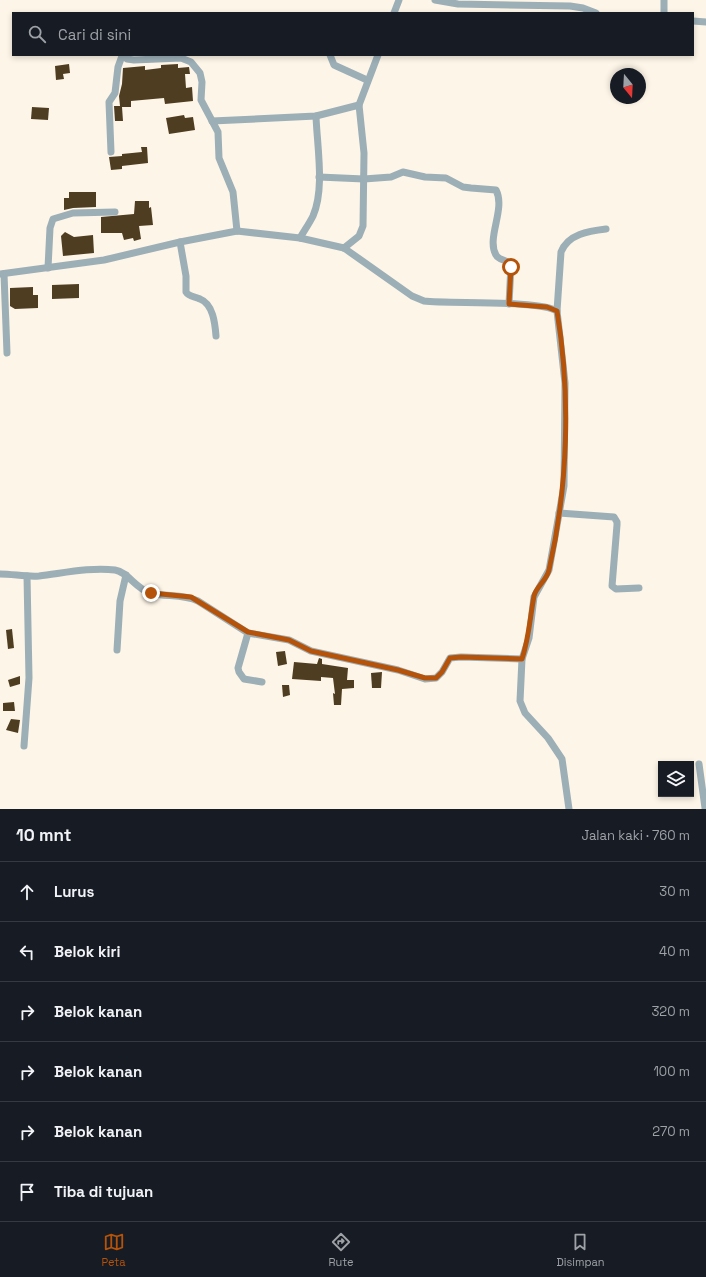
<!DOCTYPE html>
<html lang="id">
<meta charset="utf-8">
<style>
:root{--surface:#171b24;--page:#242831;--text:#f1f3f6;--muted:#9ea1a6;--line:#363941;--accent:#b45309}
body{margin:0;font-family:"Space Grotesk",sans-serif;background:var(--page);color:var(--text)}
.controls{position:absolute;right:12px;bottom:12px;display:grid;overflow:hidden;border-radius:0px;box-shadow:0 2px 6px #0003}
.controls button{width:36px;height:36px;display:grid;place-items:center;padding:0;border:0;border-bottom:1px solid var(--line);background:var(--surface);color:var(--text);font:20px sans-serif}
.compass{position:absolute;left:610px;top:68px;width:36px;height:36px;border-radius:50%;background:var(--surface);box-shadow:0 2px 6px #0003;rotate:162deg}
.stop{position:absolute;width:12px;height:12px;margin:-9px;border:3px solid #b45309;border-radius:50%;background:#fff}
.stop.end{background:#b45309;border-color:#fff;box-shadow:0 1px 4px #0008}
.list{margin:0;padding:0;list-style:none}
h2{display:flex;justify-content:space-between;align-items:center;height:52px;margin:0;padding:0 16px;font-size:17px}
h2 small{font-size:13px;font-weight:400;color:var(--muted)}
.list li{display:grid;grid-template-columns:26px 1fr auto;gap:12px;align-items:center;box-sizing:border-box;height:60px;padding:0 16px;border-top:1px solid var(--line)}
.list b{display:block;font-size:15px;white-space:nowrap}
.list em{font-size:13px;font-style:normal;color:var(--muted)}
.icon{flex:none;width:22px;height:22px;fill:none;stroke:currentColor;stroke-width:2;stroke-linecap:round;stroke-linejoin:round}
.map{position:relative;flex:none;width:706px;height:809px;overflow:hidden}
.search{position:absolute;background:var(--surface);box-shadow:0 2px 6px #0003;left:12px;right:12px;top:12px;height:44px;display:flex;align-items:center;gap:10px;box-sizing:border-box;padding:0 14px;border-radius:0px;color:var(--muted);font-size:15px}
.sheet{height:412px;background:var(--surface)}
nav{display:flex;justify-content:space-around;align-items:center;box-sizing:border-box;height:56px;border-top:1px solid var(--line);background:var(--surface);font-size:11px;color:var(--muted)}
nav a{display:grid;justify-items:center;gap:2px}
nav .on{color:var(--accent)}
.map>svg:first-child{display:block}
</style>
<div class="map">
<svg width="706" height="809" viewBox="0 0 706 809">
<rect width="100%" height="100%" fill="#fdf5e7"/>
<!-- building -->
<g fill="#4f3d21">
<polygon points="69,64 70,73 63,74 64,79 56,80 55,66"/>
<polygon points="178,64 178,68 189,67 190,74 185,74 186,88 192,87 193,101 165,104 164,98 131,101 131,107 122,107 123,121 115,121 114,106 120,106 119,96 122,84 123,68 145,66 145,70 161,68 161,65"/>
<polygon points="32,107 49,108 48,120 31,119"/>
<polygon points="184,115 185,118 193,117 195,130 169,134 166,118"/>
<polygon points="141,147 147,147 148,163 122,166 122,169 111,170 109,157 122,156 122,154 142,152"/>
<polygon points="69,192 96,192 96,207 73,208 64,210 64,198 69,198"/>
<polygon points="135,201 149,201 149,208 151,207 153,225 139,226 141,239 134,241 133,238 124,240 122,233 101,233 101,217 134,214"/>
<polygon points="65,232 74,237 93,235 94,253 63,256 61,236"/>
<polygon points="79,284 79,298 52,299 52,285"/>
<polygon points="33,287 33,295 38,295 38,308 15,309 10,306 10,288"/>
<polygon points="12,629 14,648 8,649 6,630"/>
<polygon points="285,651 287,664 278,666 276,652"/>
<polygon points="319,658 322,659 322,664 348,668 347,680 354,680 354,688 342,689 341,705 334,705 333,693 335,694 333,678 321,677 321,681 292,679 294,662 317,664"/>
<polygon points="382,672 381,688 372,688 371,673"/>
<polygon points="20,676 20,684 10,687 8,680"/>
<polygon points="282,685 289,685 290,695 283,697"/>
<polygon points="14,702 15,711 3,711 3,703"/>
<polygon points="11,719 20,720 18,733 6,730"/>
</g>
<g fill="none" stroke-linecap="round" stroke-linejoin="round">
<!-- minor -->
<g stroke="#9caeb6" stroke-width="7">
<polyline points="435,0 458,4 570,6 583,8 596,13"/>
<polyline points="394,13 399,0"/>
<polyline points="664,13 664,0"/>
<polyline points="693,21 706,22"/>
<polyline points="122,55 127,59 134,60 181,58 191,62 200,73 202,82 201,100 218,132 219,158 233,192 237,231"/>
<polyline points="330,55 334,65 367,80"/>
<polyline points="212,121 316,116 359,105"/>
<polyline points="111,152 109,102 115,93 118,67 122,56"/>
<path d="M319 177 364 179 391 177 403 172 425 177 446 178 463 187 471 188 496 190C506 209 486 238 496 255 499 261 507 259 511 265L509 304"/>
<path d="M300 238C304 231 309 224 313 216 325 189 317 146 316 116"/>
<path d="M180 242 186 276V292C189 297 194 296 200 299 213 304 215 323 216 336"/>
<polyline points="344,248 359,236 363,226 364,153 359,105 378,55"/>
<polyline points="48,268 50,228 53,219 73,213 115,212"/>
<path d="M0 274 104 260 180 242 237 231 300 238 344 248 412 296 424 301C450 304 540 300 557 311L565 383 564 486 549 570 534 597 529 638 522 659 520 701 525 713 548 738 562 759 569 809"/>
<polyline points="4,274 7,353"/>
<path d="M557 311 561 252C568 234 589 231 606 229"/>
<polyline points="559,513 614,517 617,522 617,525 612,586 616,589 639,588"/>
<path d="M0 574C13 574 26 577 39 576 64 573 91 567 115 570 128 572 135 588 150 593 166 597 183 594 198 601L248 633 289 640 311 651 398 670 425 679 436 678 442 672 450 658 461 657 522 659"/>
<polyline points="248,633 238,668 239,672 244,679 262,682"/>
<polyline points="117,650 120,601 126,575"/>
<polyline points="24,746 29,678 27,576"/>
<polyline points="699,764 705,808"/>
</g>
</g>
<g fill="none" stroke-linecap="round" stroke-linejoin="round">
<!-- route -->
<path stroke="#b45309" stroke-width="5" d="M151 593 191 597 248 632 289 640 311 651 398 670 425 678H436L442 672 450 658 461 657 522 659C529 638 530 617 534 596 536 587 547 580 549 570 568 487 571 395 557 311L547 307 509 304 511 267"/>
</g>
</svg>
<div class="controls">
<button><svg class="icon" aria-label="layers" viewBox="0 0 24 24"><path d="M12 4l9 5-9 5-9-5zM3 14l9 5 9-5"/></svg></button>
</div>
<svg class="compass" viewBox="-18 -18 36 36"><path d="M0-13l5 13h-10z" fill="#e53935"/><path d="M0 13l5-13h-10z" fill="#9ea1a6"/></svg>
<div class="stop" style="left:511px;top:267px"></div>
<div class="stop end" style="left:151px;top:593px"></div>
<div class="search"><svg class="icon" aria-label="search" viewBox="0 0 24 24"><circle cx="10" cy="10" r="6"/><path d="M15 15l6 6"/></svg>Cari di sini</div>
</div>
<section class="sheet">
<h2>10 mnt<small>Jalan kaki · 760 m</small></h2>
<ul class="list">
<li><svg class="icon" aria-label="ahead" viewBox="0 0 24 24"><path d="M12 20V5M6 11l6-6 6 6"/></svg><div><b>Lurus</b></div><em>30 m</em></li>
<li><svg class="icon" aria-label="left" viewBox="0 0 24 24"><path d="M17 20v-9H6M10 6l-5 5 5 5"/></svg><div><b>Belok kiri</b></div><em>40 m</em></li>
<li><svg class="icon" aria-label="right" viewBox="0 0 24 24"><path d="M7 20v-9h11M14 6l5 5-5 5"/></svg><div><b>Belok kanan</b></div><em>320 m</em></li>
<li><svg class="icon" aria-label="right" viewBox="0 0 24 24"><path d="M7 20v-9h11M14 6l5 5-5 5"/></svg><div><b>Belok kanan</b></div><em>100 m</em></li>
<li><svg class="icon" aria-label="right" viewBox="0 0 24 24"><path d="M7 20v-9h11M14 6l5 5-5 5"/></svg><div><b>Belok kanan</b></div><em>270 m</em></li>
<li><svg class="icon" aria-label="arrive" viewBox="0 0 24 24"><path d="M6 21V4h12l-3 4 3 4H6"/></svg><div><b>Tiba di tujuan</b></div></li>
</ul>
</section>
<nav>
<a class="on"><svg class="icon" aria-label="map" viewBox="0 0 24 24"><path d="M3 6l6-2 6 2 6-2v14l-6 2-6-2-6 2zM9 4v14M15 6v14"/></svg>Peta</a>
<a><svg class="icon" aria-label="directions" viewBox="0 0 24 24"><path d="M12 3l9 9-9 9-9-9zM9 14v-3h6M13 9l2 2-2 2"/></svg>Rute</a>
<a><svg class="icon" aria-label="saved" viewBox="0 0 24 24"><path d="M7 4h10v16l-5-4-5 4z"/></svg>Disimpan</a>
</nav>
